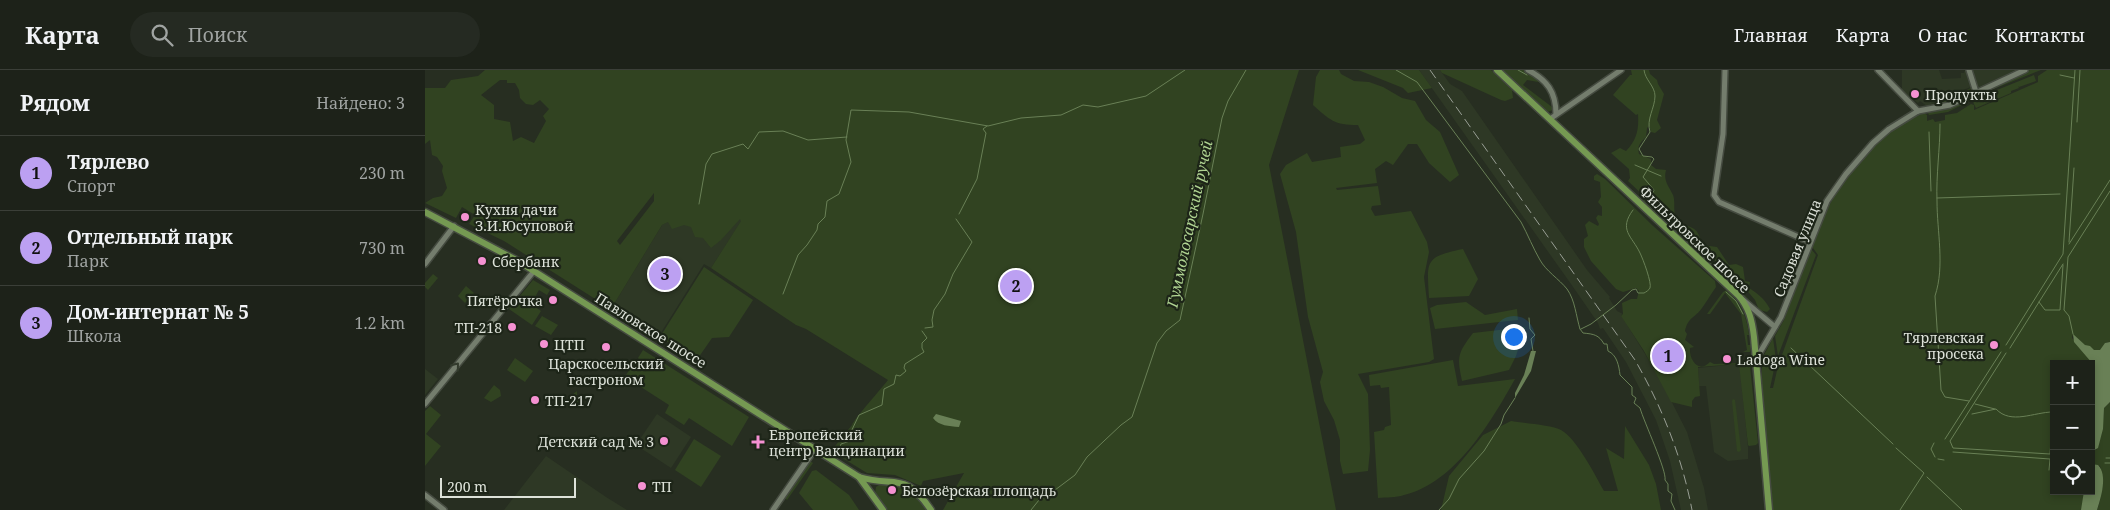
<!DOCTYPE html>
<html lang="ru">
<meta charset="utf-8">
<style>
:root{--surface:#1d2219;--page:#252a22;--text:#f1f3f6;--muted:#a0a4a2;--line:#3b3f38;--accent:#bca0f2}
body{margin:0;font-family:"Noto Serif",serif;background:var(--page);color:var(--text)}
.controls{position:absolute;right:15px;bottom:15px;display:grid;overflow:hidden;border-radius:0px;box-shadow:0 2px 8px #0003}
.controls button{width:45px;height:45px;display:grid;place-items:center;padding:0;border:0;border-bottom:1px solid var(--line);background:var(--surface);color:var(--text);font:25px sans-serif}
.scale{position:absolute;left:15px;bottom:12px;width:136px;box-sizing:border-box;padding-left:5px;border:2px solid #dde2d9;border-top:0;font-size:14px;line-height:18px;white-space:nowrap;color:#dde2d9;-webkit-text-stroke:4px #1d2518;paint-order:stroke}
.you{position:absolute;left:1088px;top:266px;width:18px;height:18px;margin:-12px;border:4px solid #fff;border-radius:50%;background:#1a73e8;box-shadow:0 0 0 8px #1a73e833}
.badge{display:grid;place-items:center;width:32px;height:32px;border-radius:50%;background:var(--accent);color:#111;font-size:16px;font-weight:700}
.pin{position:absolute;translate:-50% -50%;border:2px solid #fff;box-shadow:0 1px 5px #0006}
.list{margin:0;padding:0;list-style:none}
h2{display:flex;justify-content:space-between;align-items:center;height:65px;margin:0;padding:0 20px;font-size:21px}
h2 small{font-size:16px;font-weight:400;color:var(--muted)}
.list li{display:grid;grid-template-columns:32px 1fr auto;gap:15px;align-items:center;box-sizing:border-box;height:75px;padding:0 20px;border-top:1px solid var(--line)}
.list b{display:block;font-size:19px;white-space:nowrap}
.list p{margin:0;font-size:16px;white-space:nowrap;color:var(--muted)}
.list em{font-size:16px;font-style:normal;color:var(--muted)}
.icon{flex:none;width:28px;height:28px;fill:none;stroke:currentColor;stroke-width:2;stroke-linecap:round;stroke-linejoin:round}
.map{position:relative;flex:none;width:1685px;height:440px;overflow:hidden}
header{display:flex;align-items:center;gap:30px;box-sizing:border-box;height:70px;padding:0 25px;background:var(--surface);border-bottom:1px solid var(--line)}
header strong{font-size:24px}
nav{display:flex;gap:28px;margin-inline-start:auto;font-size:18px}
.search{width:350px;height:45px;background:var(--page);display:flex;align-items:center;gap:12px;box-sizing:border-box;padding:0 18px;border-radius:28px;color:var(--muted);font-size:19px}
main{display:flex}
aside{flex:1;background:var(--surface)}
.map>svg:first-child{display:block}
</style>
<header>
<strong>Карта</strong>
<div class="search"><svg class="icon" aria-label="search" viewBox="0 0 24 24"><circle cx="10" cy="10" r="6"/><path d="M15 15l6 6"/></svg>Поиск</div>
<nav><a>Главная</a><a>Карта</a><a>О нас</a><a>Контакты</a></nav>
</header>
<main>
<aside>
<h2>Рядом<small>Найдено: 3</small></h2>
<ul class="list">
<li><span class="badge">1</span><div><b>Тярлево</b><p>Спорт</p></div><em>230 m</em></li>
<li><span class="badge">2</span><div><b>Отдельный парк</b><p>Парк</p></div><em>730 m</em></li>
<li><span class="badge">3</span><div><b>Дом-интернат № 5</b><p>Школа</p></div><em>1.2 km</em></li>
</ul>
</aside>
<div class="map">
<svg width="1685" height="440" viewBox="0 0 1685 440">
<rect width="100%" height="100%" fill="#272e21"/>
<!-- built -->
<g fill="#2e3825">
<polygon points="994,0 1015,0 1025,14 1037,21 1162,200 1185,227 1184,228 1192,241 1198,244 1196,245 1233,305 1262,362 1279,418 1283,440 1256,440 1245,391 1231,350 1201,292 1178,258 1175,259 1173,253 1146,214"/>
<polygon points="1477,0 1514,0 1517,9 1536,8 1536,3 1539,3 1540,0 1595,0 1553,19 1550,15 1502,36 1495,31 1493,33 1477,21"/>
<polygon points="256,144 319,147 286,198 279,194 232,269 186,239 237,155"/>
<polygon points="1312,294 1315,296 1323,377 1323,389 1303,391 1289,382 1281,316 1274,316 1273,298"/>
<polygon points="0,299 13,309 0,325"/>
<polygon points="232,344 266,367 246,398 211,375"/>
<polygon points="121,386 181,427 202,440 79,440"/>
</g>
<!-- green -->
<g fill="#314321" fill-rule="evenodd">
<path d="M60 0H874L844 95 911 440H518L539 403 498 411 496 416 470 405 442 403 406 381 427 355C429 349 457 318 463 310L381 259 371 255 286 198 316 151 315 149 296 170 286 178 278 168 270 167 266 157 259 155 247 159 243 152 237 155 186 239 79 171 44 154 50 145 37 137 31 148 0 133 8 128 17 126 22 118 17 101 18 96 12 87 7 85 5 70 0 74V18H20L26 10 53 6ZM75 10H82V13H90L94 20 95 28 101 34 108 35 115 30 124 39 118 46 121 51 109 73 96 67 88 71 85 52 69 49V35L56 25ZM229 123V131L195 175 192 171Z"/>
<path d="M895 0H914L916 4 929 11 944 12 958 17 977 28 990 31 1001 50 1015 62 1034 105 1025 112 1004 93 992 74H983L968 95 961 91 950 99 952 113 911 118 912 120 953 116 956 135 947 136 946 139 950 146 986 141 1002 172 1004 182 999 207 1009 289 1004 292 933 304 943 324 945 380 943 401 918 404 915 391V370L909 350 899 331 895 312 898 302 883 247 871 162 855 104 861 95 882 83 887 92 916 87 915 77 935 74 940 70 933 55C909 55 905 50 888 35L891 7Z"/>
<polygon points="933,0 994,0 1007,18 983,23 978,18"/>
<polygon points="1015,0 1066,0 1087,20 1088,28 1080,31 1076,30 1017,3"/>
<polygon points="1078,0 1099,0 1119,13 1102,10 1098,15 1127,37 1127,40 1123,42 1118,38"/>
<path d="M1206 0H1224L1225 4 1232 10 1233 14 1239 24 1232 50 1236 58 1230 63 1226 62 1224 56 1222 58 1221 67C1215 73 1212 76 1214 84L1226 89V95L1231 99 1241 100C1238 111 1244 116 1248 125 1251 133 1247 141 1252 148 1262 162 1272 150 1277 175L1292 177 1304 195 1311 194 1318 197 1320 211 1325 212 1324 218C1332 223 1340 229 1345 239L1342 242 1334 240 1330 230 1319 217 1290 191 1287 184 1274 178 1203 111 1205 108 1204 99 1186 83 1195 78 1201 81C1212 70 1214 59 1213 44L1211 45 1188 25 1205 5H1207Z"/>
<polygon points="1605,0 1616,0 1566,20 1523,42 1504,45 1502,41 1564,18"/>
<path d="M1622 0H1685V272L1680 273 1681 275 1673 283 1658 277 1647 265V268L1668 289 1666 298V294H1629V421H1659L1657 440H1347L1337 322V294L1338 287 1348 268 1351 290 1345 318H1348L1353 296 1393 185 1388 178C1388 168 1394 159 1398 149 1417 105 1452 61 1498 42L1502 45V51L1508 49 1510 52 1520 50V45L1532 43 1546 34 1549 35V40L1613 12V6Z"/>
<polygon points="1609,5 1611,11 1594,17 1593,16 1594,18 1586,21 1586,23 1551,38 1548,32 1572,20"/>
<polygon points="1546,18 1545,23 1521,34 1503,36"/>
<path d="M1172 104 1180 109 1227 155 1290 211 1291 217C1286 224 1282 231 1277 238 1270 248 1263 247 1260 261L1262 264 1260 270 1269 277 1265 278C1264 289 1273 304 1285 292L1289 294 1316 293 1325 296 1333 373 1331 375 1324 376 1323 375 1314 294 1273 297 1275 326 1270 327 1267 331V337L1246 332 1219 281 1196 246 1198 244 1197 233 1206 229H1212L1214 221 1211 218 1198 222 1191 219 1166 191 1159 177V169L1163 166 1160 155 1164 151 1173 156 1174 154 1171 148 1173 145 1177 146V137L1173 132 1176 127 1175 112 1169 110V106Z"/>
<polygon points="1217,128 1315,220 1330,236 1219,132"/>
<path d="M1038 179 1053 209 1044 226 1004 228C1002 191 999 187 1038 179Z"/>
<polygon points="1387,180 1391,185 1353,286 1350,266 1359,250 1385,181"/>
<polygon points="279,197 328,230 304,267 287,268 271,291 235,267"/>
<polygon points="8,204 13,208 3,220 0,217 0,213"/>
<polygon points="108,210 125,220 122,225 114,220 106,234 116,241 107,255 84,239"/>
<polygon points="41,216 49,223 40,233 33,226"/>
<path d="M1302 220C1316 233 1322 247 1324 265H1322L1323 275H1326L1325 282H1318L1322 280 1316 244 1300 223 1285 244H1282L1298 222Z"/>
<polygon points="1041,232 1060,245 1092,239 1093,250 1010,259 1005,238 1012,235"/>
<polygon points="117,246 133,255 126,265 110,256"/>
<path d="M1100 257 1091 286 1084 300 1037 311C1032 287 1032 284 1048 263Z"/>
<polygon points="218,280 324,347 307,376 264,348 259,355 240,343 244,335 205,310 200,317 195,314 205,299 209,300 215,291 213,288"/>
<polygon points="90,288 108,301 100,312 82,300"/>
<path d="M1028 290 1033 316 1090 309C1066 352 1030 413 979 425 971 428 961 427 953 428L949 362 959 360 960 357 966 355 964 317 956 318 955 315 945 316 944 305Z"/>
<polygon points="69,315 75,320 76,326 66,332 59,328"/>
<polygon points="152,321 152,327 156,331 143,338 143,328"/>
<polygon points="1308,329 1310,330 1316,380 1314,382 1312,381 1307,331"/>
<path d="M1685 332V440H1672C1677 426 1680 410 1675 396L1666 394V382L1672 379 1677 363 1679 338Z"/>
<polygon points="5,336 16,345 1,364 16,376 0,396 0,341"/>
<path d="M1086 351C1098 353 1127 355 1136 360 1152 369 1170 405 1179 421H1193L1181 378 1199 389 1200 356 1224 395 1231 414 1236 440H1016L1024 406 1058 365Z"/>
<polygon points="269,369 296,386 276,417 250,400"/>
<polygon points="385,391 388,393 362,430 360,428"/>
<polygon points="391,400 424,425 434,440 388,440 374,423 387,401"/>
<path d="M457 413C474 415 497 421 502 440H462L450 424 451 417Z"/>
</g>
<!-- water -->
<g fill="#698056">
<polygon points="1648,264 1660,275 1665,276 1669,280 1675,280 1680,273 1685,272 1685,332 1679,338 1678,359 1673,378 1666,382 1667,293 1649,272"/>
<polygon points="1106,281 1111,281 1106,301 1090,328 1090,323 1099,305"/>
<path d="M511 344 536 351 534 357C524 356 514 356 508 348Z"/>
<path d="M1666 394 1673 395C1683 405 1676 428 1672 440H1656L1659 421H1666Z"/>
</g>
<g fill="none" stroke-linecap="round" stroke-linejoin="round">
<!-- stream -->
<g stroke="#698056" stroke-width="1">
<path d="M971 0 992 12 1096 152C1103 165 1108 178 1115 190 1121 201 1134 209 1142 219 1150 230 1151 246 1155 259"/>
<polyline points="1093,0 1102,5"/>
<path d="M1219 0C1220 10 1230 16 1230 26 1230 38 1221 49 1225 62L1214 79 1218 86 1227 87 1229 89 1218 107 1229 120 1227 125 1222 128"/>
<polyline points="1635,5 1649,8"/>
<polyline points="1652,52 1655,0"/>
<path d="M1515 54C1515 79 1511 105 1512 131 1512 162 1520 196 1510 226L1516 320 1520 327 1544 331"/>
<polyline points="1504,62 1506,121"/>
<polyline points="1210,95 1236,106"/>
<polyline points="1512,128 1635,124"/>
<polyline points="274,134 281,94 287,84 318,74 323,79 334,62 358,61 383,70 422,67"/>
<polyline points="534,144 552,109 561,63 558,59 562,56"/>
<polyline points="1644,172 1649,98"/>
<polyline points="1644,174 1685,110"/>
<polyline points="1301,222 1311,231 1318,244"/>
<polyline points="358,224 373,185 382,175 392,160 393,154 400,147 402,131 414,124 426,92 421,70 426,40 484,42 563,56 596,48 636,45 658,35 673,37 721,26 760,0"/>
<polyline points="1614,232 1620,240 1635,240 1638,195"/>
<polyline points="1104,248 1105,259 1110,265 1106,269 1108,281"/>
<polyline points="500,258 508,257 507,250 509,240 520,224 528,204 547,172 531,149"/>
<path d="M1155 259 1158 263C1169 264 1174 265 1179 274H1182L1183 281C1192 285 1194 296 1195 305L1207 317V325L1211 328 1209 333 1215 338C1219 352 1242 401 1240 410L1243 414V421L1247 424 1246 431 1250 440"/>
<path d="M1156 259 1166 254 1191 235 1207 220 1211 219 1213 223H1219C1221 222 1224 220 1225 218 1227 213 1218 189 1215 183 1207 166 1193 160 1208 140"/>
<polyline points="1648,264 1644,246 1639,240 1643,187 1685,121"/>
<polyline points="1581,275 1638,184 1650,0"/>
<polyline points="1366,278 1468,374"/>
<polyline points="1585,278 1638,194"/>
<polyline points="1550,334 1570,339"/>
<path d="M1547 344 1571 339C1586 355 1609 342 1628 342L1625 384 1528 378 1525 371 1581 283"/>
<polyline points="1520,369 1576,282"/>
<polyline points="1509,373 1506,379 1510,387"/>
<polyline points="1471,378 1499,403 1475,440"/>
<polyline points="408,381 415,377 416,374 425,371 425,364 434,345 457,335 459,319 469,314 471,305 475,306 481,301 479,298 480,294 499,282 497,278 497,273 502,268 497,261"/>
<polyline points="1528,382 1625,389 1624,400"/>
<polyline points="1681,388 1685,388"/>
<polyline points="1513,389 1519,390"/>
<polyline points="1680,393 1685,393"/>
<polyline points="1502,407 1537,440"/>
<polyline points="606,440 614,430 622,426 650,405 662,387 696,355 707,347 732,273 741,261 755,250 778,144 797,48 803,31 821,0"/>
<polyline points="1014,440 1024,429 1034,409 1059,381 1076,354 1079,345 1090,328"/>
</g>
<!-- minor casing -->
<g stroke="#454b40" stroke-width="8">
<g id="minor">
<path d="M1103 0C1122 10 1131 22 1131 44"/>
<polyline points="1300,0 1298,64 1289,125 1294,132 1385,172"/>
<polyline points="1453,0 1493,41"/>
<polyline points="1544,0 1551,22"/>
<polyline points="1125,49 1196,0"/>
<polyline points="0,194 29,156"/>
<polyline points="1318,230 1350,257"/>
<polyline points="1331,289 1356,247 1402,131 1421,104 1448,73 1464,59 1493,41 1525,35 1600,0"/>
<polyline points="0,334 109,201"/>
<polyline points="0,425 19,440"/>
<polyline points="348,440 390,379"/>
</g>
</g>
<!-- major casing -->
<g stroke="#454b40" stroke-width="9">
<g id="major">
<path d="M1072 0 1313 225C1324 237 1327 250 1329 267L1344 440"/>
<path d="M0 142 93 191 434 407C470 418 479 400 506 440"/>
<polyline points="434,407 458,440"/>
</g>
</g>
<!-- minor -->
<use href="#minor" stroke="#747d6d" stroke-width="5"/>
<!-- major -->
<use href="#major" stroke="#759952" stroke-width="6"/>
<!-- rail -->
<path stroke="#999f95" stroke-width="1" stroke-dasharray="10 5" stroke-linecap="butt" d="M1005 0 1210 290C1237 337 1257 387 1267 440"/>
</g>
<!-- one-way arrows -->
<defs><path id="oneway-chevron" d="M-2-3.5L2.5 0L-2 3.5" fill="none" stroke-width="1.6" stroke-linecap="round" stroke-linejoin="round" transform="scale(1.25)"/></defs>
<use stroke="#333b2d" href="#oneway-chevron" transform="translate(31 296) rotate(-51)"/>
<!-- markers -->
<g fill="#f591d2" stroke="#1d2518" stroke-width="2">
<circle cx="1490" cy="24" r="5"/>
<circle cx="40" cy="147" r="5"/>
<circle cx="57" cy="191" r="5"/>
<circle cx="128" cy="230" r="5"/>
<circle cx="87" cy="257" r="5"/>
<circle cx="119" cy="274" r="5"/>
<circle cx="1569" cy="275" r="5"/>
<circle cx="181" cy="277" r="5"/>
<circle cx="1302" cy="289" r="5"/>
<circle cx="110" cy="330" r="5"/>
<circle cx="239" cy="371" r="5"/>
<path d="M330.5 364.5h5v5h5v5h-5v5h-5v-5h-5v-5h5z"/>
<circle cx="217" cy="416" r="5"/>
<circle cx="467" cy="420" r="5"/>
</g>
<g text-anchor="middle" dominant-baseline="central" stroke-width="4.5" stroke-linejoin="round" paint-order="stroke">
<!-- poi labels -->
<g font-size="14" fill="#dde2d9" stroke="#1d2518" text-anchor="start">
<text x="1500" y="24">Продукты</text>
<text x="50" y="139">Кухня дачи<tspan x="50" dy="16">З.И.Юсуповой</tspan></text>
<text x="67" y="191">Сбербанк</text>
<text x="118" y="230" text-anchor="end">Пятёрочка</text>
<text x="77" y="257" text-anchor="end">ТП-218</text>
<text x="1559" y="267" text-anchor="end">Тярлевская<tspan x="1559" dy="16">просека</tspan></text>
<text x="129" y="274">ЦТП</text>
<text x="1312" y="289">Ladoga Wine</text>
<text x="181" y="293" text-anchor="middle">Царскосельский<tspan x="181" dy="16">гастроном</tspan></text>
<text x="120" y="330">ТП-217</text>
<text x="344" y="364">Европейский<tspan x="344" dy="16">центр Вакцинации</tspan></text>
<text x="229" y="371" text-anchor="end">Детский сад № 3</text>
<text x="227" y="416">ТП</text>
<text x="477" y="420">Белозёрская площадь</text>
</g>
<!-- street labels -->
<g font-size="14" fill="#dde2d9" stroke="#1d2518">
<text transform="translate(1270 169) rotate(44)">Фильтровское шоссе</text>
<text transform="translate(1372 178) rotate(-68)">Садовая улица</text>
<text transform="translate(226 260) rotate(32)">Павловское шоссе</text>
</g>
<!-- water labels -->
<g font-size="15" font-style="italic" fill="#afd391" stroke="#1d2518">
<text transform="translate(764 154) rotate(-78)">Гуммолосарский ручей</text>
</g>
</g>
</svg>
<div class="controls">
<button>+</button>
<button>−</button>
<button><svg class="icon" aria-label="locate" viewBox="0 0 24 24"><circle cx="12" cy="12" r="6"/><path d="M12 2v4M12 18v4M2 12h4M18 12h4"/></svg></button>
</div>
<div class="scale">200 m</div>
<div class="you"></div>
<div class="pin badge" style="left:1243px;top:286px">1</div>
<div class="pin badge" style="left:591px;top:216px">2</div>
<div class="pin badge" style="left:240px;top:204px">3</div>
</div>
</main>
